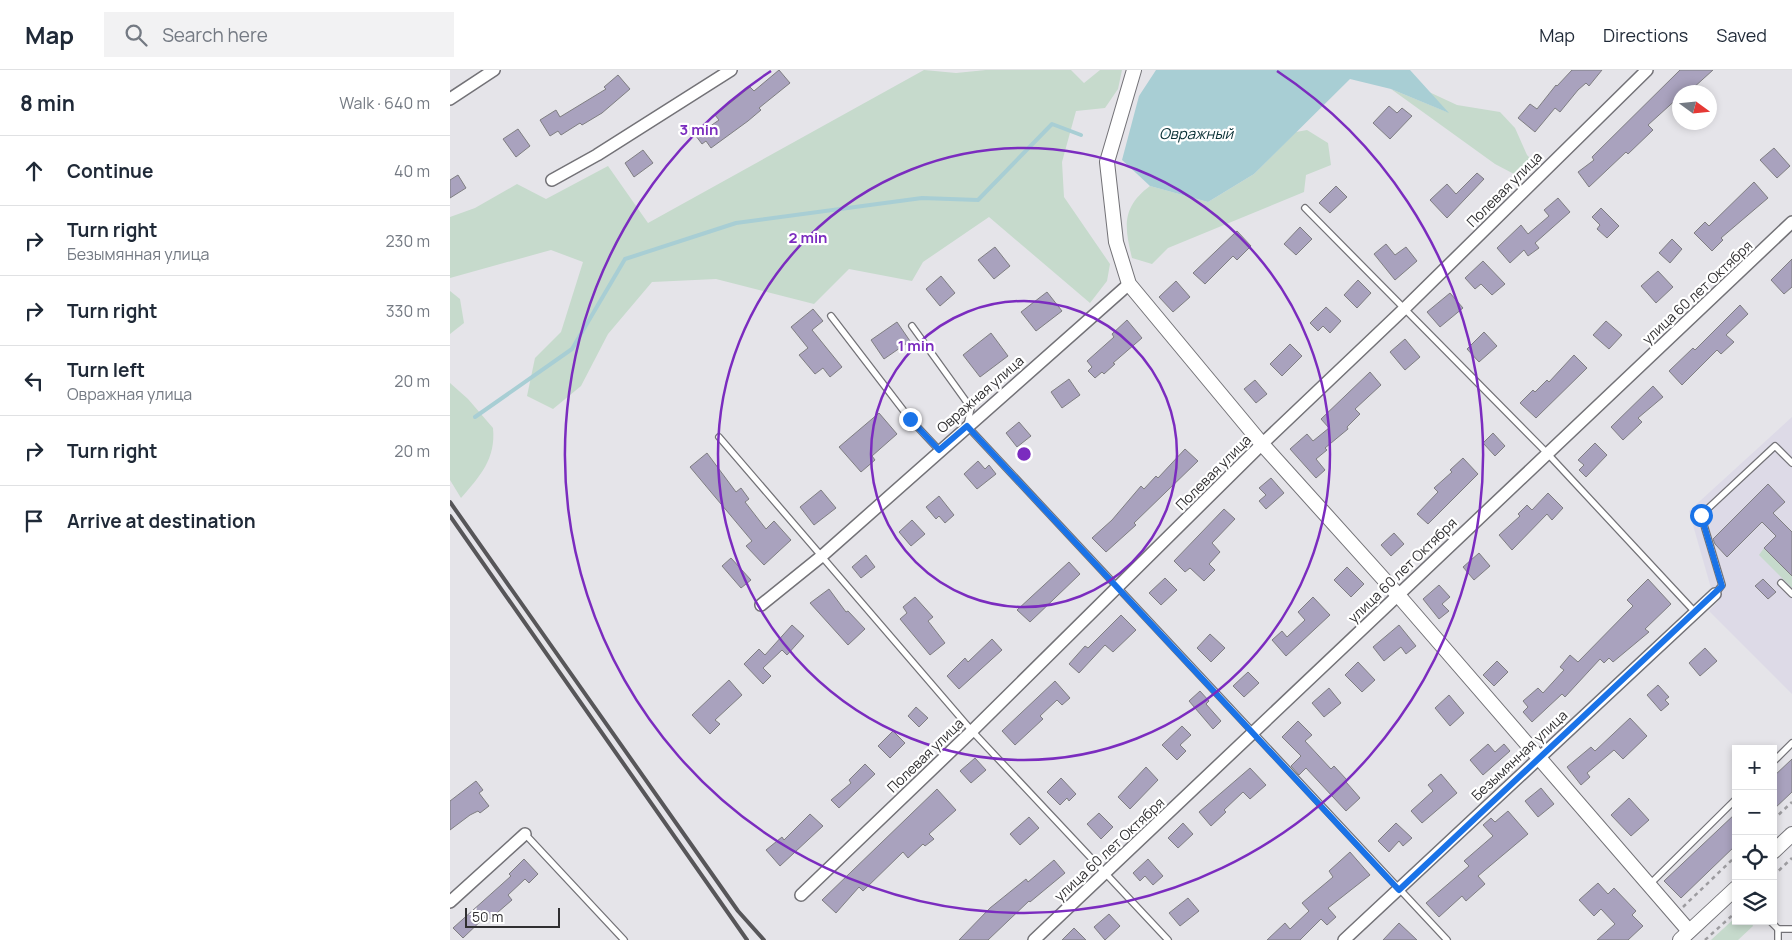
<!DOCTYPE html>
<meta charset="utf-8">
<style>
:root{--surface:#fff;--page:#f2f2f3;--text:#1f2937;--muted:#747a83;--line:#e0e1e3}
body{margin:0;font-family:Manrope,sans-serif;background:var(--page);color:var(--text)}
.controls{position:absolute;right:15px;bottom:15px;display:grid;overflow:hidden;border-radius:0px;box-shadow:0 2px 8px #0003}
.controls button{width:45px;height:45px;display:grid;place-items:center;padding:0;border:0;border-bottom:1px solid var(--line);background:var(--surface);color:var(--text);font:25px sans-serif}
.compass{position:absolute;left:1222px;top:15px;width:45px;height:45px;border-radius:50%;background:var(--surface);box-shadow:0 2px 8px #0003;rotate:105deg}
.scale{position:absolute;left:15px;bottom:12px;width:95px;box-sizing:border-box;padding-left:5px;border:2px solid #302f31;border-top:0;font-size:14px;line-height:18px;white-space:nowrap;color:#302f31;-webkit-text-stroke:4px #fff;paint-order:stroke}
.stop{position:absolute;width:15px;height:15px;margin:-11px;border:4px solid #1a73e8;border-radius:50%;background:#fff}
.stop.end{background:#1a73e8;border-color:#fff;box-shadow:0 1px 5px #0008}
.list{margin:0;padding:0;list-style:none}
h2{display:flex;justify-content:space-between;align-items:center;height:65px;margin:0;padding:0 20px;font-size:21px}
h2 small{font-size:16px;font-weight:400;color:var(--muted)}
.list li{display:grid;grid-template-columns:32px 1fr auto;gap:15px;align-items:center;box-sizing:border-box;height:70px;padding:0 20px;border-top:1px solid var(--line)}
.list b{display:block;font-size:19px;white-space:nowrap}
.list p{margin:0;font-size:16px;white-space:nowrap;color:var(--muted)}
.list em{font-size:16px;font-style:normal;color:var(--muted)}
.icon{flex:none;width:28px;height:28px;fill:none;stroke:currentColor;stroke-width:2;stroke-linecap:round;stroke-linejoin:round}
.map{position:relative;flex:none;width:1342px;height:870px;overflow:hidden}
header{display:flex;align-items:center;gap:30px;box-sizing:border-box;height:70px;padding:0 25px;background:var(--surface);border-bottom:1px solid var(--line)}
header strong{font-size:24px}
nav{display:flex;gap:28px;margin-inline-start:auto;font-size:18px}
.search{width:350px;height:45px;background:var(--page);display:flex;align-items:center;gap:12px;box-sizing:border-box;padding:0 18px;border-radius:0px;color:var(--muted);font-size:19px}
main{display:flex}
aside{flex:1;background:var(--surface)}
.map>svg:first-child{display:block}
</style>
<header>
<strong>Map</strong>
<div class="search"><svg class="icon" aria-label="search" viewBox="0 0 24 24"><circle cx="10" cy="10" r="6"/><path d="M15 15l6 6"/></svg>Search here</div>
<nav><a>Map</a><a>Directions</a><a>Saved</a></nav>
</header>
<main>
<aside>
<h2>8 min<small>Walk · 640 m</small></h2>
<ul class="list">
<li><svg class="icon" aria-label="ahead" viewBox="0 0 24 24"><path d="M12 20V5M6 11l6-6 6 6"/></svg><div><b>Continue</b></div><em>40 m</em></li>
<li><svg class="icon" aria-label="right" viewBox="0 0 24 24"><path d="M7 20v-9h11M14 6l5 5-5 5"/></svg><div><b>Turn right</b><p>Безымянная улица</p></div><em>230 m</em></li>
<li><svg class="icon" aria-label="right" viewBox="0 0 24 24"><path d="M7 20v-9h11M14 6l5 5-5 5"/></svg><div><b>Turn right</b></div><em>330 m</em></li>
<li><svg class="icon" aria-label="left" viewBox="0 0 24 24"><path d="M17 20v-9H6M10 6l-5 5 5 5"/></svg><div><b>Turn left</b><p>Овражная улица</p></div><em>20 m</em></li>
<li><svg class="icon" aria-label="right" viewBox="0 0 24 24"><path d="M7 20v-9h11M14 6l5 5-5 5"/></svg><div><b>Turn right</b></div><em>20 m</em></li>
<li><svg class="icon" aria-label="arrive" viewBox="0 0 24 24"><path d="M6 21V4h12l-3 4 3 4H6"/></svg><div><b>Arrive at destination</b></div></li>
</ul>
</aside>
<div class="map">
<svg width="1342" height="870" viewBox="0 0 1342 870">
<rect width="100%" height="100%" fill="#e5e4e9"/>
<!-- built -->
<polygon fill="#dddae7" points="1342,347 1342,624 1259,541 1270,529 1261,518 1239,441"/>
<!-- green -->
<g fill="#c6dacc">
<polygon points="474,0 506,3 536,0 621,0 634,13 650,0 672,0 668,19 655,38 626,41 612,92 614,127 660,194 657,211 640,233 539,147 473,192 462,211 399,199 364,234 266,209 202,212 158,264 131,316 103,339 77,326 85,288 111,262 133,192 101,180 0,208 0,147 25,138 67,114 96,129 158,96 198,153"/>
<polygon points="941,19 997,42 979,22 1007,35 1050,42 1065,58 1077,85 1082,90 1081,96 1075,101 1064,104 1045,94"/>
<path d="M857 60 878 73 881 95 856 105 854 122 718 178 702 194 682 188C674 156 672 137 700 116L758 132 804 104 846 62Z"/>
<polygon points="0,221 10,229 14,253 0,264"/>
<path d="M0 313 18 329 43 358C46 389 30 406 11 428L0 410Z"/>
<polygon points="1314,478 1342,506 1342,518 1309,485"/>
<polygon points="1286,847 1286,851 1301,851 1303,856 1288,870 1261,870"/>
</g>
<!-- water -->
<polygon fill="#a8ced4" points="706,0 960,0 999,43 941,19 900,9 804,104 758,132 700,116 672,90 689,26"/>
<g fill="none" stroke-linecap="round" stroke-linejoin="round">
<!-- stream -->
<polyline stroke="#a8ced4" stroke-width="4" points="25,347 122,279 175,189 286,153 472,128 528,130 602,54 631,65"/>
</g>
<!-- building -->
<g fill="#a9a2be" stroke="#7f7e82">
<polygon points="329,0 340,13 309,38 311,40 298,51 261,78 256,71 252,74 246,66 269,50 265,45 300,17 304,21"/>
<polygon points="1122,0 1152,0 1139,16 1136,13 1128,20 1110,42 1105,38 1085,62 1068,48 1080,34 1087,39 1106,15 1107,16"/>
<polygon points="1230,0 1263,0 1242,19 1240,17 1234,22 1230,22 1230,26 1198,55 1203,60 1178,84 1176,82 1139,117 1128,102 1144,90 1142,87"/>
<polygon points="168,5 180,19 152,43 132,55 130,53 111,65 108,61 100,66 90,50 106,40 110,47 156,19 154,17"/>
<polygon points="939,36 947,43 952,38 962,46 940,69 923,53"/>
<polygon points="68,59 80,76 66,87 53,69"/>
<polygon points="1324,78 1340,96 1327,108 1310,90"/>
<polygon points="193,80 203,93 184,107 175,93"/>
<polygon points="1027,103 1034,109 997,148 980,130 997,114 1006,124"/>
<polygon points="8,105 16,118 0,128 0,110"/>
<polygon points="1304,112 1318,128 1271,168 1273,170 1262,181 1244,163 1255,152 1259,156"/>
<polygon points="886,116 897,127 880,143 869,133"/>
<polygon points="1108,128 1120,142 1085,173 1089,178 1078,186 1074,180 1060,193 1047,178 1071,155 1078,164 1099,146 1094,140"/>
<polygon points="1151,138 1169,156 1157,168 1147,159 1150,155 1142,147"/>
<polygon points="850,157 862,169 846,185 834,174"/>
<polygon points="787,161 801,176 787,190 783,186 755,214 743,203"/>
<polygon points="1222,169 1232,179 1220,193 1209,183"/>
<polygon points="936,174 945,185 956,177 967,191 945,210 924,184"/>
<polygon points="545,177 560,196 544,209 528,190"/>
<polygon points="1342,189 1342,217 1334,224 1321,210"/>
<polygon points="1033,191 1055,214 1042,225 1031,214 1025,219 1015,208"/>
<polygon points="1208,201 1223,217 1206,233 1191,216"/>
<polygon points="491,206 505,223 490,236 476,219"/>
<polygon points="908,210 921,223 907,238 894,225"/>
<polygon points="726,211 740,227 723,242 709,227"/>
<polygon points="597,222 612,241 586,261 571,242"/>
<polygon points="1000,223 1013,238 990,257 977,242"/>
<polygon points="1290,235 1298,244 1276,265 1284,272 1271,284 1267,280 1232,315 1219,301 1243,278 1245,280"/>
<polygon points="876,237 891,251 880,263 873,256 868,261 860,253"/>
<polygon points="363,239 373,251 362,260 392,297 380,307 373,298 365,304 349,285 358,278 341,257"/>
<polygon points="677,250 692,268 663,293 665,294 654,304 652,302 645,308 638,301 642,297 637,291 664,267 662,264"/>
<polygon points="1156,251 1172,265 1159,279 1143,265"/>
<polygon points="447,252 460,271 434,289 421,270"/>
<polygon points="1034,262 1047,276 1029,292 1017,279"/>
<polygon points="541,263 558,286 530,307 513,285"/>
<polygon points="955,269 970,287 955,300 940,282"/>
<polygon points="840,274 852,286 832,306 820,294"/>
<polygon points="1124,285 1137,298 1086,348 1070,333 1083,320 1085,322 1097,310 1099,312"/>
<polygon points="920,302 931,315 905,339 910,344 897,357 898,359 875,378 877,380 866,389 875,400 866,408 840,379 857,364 863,371 879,358 871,349"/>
<polygon points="619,309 630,325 612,338 601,322"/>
<polygon points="805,310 817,324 806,333 794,319"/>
<polygon points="1203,316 1213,327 1188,348 1192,352 1173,370 1161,357"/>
<polygon points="429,343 447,364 422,386 425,390 411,402 389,377"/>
<polygon points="569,352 581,366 567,377 556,363"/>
<polygon points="1043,363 1055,376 1045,386 1033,373"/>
<polygon points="1145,373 1157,385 1136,407 1129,400 1134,395 1128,390"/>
<polygon points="735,379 748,391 684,453 686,455 656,482 642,468 662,450 691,416 694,419 706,406 708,408"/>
<polygon points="257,383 286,422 291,418 299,429 295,432 316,459 324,451 341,470 314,495 296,476 302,471 240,397"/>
<polygon points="1013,388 1028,404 978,454 967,444 988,422 984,418 1002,402 1000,400"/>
<polygon points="528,391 535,399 539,395 546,404 527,419 514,404"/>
<polygon points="821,408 834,423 816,439 809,431 816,425 809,418"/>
<polygon points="1318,414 1335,432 1323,443 1342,462 1342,506 1314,478 1326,466 1312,452 1277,487 1265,474 1263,469"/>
<polygon points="371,420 386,438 364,455 350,437"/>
<polygon points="1098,423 1113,438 1102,450 1097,444 1062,480 1049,465 1070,446 1068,444 1077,435 1082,440"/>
<polygon points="489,426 504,445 495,453 489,446 486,449 476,437"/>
<polygon points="774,439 785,449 762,473 770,482 759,494 765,500 754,511 740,498 735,502 724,491"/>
<polygon points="462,450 475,464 461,476 449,462"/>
<polygon points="944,463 954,474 941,486 931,475"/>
<polygon points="1029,483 1040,496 1024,510 1013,497"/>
<polygon points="416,485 425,497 411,508 402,497"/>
<polygon points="281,488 301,510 291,518 272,496"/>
<polygon points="619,492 630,504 580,552 567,540"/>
<polygon points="897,497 914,514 901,527 884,510"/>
<polygon points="715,508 727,520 711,535 699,523"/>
<polygon points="1198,509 1221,534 1195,559 1199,562 1163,592 1159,588 1154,593 1150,589 1115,627 1112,624 1082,652 1073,642 1078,637 1073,631 1088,618 1093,623 1114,600 1110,597 1120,585 1128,592 1183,536 1177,530"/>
<polygon points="1313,509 1326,522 1318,529 1305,516"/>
<polygon points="989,515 1000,527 992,534 999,541 989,549 973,529"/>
<polygon points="379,519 396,542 398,541 415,559 398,575 360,533"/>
<polygon points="465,527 483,547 478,551 495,573 480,585 450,549 457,543 453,537"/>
<polygon points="863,527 880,545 836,586 822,570 832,561 837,567 855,550 848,542"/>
<polygon points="671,545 686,560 663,582 655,575 629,603 619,594 635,576 638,578"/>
<polygon points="342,555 354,566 337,585 332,580 313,598 321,606 313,614 294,594 309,579 315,585"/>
<polygon points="949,555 966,576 956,584 951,577 934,591 923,577"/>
<polygon points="760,564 775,578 761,592 747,578"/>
<polygon points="542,569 552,580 509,619 497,606 515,588 518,592"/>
<polygon points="1255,578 1267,591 1250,606 1239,593"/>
<polygon points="1047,591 1058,602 1044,616 1033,605"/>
<polygon points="908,592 925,610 912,622 895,605"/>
<polygon points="798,602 809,613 794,627 783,616"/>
<polygon points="279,610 292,625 265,650 270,654 260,664 242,645"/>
<polygon points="605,611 620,628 612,635 607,630 590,646 593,649 565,675 552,661"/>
<polygon points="1208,615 1219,627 1215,630 1219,634 1211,641 1197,625"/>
<polygon points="879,618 891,633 874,647 862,633"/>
<polygon points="750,621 759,631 756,634 771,651 763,659 739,631"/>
<polygon points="999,625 1014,643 1000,656 985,638"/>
<polygon points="466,637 478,648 469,657 458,646"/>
<polygon points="1180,648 1197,666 1173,689 1164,680 1137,703 1140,707 1131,715 1117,697 1141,677 1145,681"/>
<polygon points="848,651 862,665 855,671 881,699 884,696 897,710 896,712 910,728 896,741 856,698 849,705 841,696 851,686 832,667"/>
<polygon points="732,656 741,665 730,675 736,681 727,690 712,675"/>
<polygon points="443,661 455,673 440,688 428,676"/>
<polygon points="1038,674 1045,682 1054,674 1060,681 1033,705 1020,690"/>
<polygon points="525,688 536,700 521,713 510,701"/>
<polygon points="1342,689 1342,722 1323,740 1323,707"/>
<polygon points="415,694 425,704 389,738 381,730 401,713 399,710"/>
<polygon points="696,697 708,710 680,739 668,727"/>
<polygon points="800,698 816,715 800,729 793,722 774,740 776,742 761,756 749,742"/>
<polygon points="991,704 1007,723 972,753 961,741 983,721 978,715"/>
<polygon points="611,708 626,724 619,731 617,728 610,735 597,722"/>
<polygon points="26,711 33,720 29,723 39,736 30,743 28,741 20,745 0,760 0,731"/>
<polygon points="1091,718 1104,734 1088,747 1075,731"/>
<polygon points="487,719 506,740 479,764 484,769 475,776 473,774 458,788 453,782 413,821 409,817 386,843 372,830"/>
<polygon points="1179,728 1199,750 1181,766 1161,745"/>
<polygon points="1058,741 1078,764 1028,806 1035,814 1016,831 1012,826 989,847 976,833 1019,796 1014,791 1043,766 1033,755 1041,748 1045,752"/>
<polygon points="649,743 663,757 651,769 637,754"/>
<polygon points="1286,743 1286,775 1231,828 1214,811"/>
<polygon points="360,744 373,756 330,796 316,780 332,767 334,770"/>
<polygon points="579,747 589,758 570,775 560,764"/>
<polygon points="733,753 743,764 728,778 718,768"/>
<polygon points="946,753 962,768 953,776 949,771 939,782 928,771"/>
<polygon points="900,782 920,805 878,838 886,847 877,855 871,849 850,870 817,870 835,853 840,859 859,841 852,833 883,807 879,801"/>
<polygon points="74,789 88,804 79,813 75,809 58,825 62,830 40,849 37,845 13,868 3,858 61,806 59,804"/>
<polygon points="698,789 713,806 703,815 695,806 690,811 683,803"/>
<polygon points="604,790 615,803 580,832 579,831 538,870 509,870 540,838 576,809 578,812"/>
<polygon points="1148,813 1158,824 1164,818 1186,841 1182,845 1193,856 1178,870 1147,870 1165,854 1151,839 1144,846 1129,830"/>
<polygon points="738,828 749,841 730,856 719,843"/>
<polygon points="659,844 670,856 655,870 644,857"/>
<polygon points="949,853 967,870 933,870"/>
<polygon points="624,858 636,870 612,870"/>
</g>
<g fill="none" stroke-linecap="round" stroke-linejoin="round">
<!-- service casing -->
<g stroke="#737277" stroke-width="8">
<g id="service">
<polyline points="855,138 1097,383 1244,541"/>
<polyline points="381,246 460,349 489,380"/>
<polyline points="462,256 521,338 517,356 997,870"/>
<polyline points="269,367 522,661 718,870"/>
<polyline points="1331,513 1342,524"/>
<polyline points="1265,524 1272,515 1251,445 1325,376 1342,393"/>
<polyline points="1323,692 1342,673"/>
<polyline points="75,764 174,870"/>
<polyline points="1199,815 1286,729"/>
<polyline points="1320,851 1328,859 1328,870"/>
<polyline points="1328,859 1342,859"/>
</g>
</g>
<!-- minor casing -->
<g stroke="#737277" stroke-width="14">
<g id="minor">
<polyline points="0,29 44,0"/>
<polyline points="102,110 147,85 281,0"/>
<polyline points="311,535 373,485 679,214"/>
<polyline points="351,825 522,661 812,374 955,238 1197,0"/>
<polyline points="0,832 75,764"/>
<polyline points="584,870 1342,152"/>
<polyline points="894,870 1265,524"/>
</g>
</g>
<!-- tertiary casing -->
<g stroke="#737277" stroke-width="16">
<g id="tertiary">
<polyline points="684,0 657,92 666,172 679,214 812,374 948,525 1239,861"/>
<polyline points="1323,782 1342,764"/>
<polyline points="1230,870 1286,818"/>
</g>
</g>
<!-- path -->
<g stroke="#9d9ca0" stroke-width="2.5" stroke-dasharray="4 4" stroke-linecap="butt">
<polyline points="1323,750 1342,732"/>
<polyline points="1323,806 1342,788"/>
<polyline points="1233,837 1286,786"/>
<polyline points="1255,870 1286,842"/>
</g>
<!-- service -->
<use href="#service" stroke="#fff" stroke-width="5.5"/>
<!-- minor -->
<use href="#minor" stroke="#fff" stroke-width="11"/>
<!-- tertiary -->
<use href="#tertiary" stroke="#fff" stroke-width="14"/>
<!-- rail -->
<g stroke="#575659" stroke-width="4">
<polyline points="0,432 288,841 314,870"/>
<polyline points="0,446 297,870"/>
</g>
</g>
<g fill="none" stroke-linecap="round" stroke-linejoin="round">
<!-- route -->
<polyline stroke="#1a73e8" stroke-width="6" points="460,349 489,380 517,356 949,820 1272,516 1251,445"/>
</g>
<!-- distance rings -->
<g fill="none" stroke="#7b2cbf" stroke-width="2.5">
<circle cx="574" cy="384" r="153"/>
<circle cx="574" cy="384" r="306"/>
<path d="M827 1A459 459 0 1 1 321 1"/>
</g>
<g text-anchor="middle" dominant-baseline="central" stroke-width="4.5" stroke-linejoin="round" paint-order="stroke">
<!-- street labels -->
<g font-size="14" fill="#302f31" stroke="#fff">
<text transform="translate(1054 119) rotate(-45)">Полевая улица</text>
<text transform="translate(1247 222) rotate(-43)">улица 60 лет Октября</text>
<text transform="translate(530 324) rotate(-41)">Овражная улица</text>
<text transform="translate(763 402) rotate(-45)">Полевая улица</text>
<text transform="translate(952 500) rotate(-44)">улица 60 лет Октября</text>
<text transform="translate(475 685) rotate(-44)">Полевая улица</text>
<text transform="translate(1069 685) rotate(-43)">Безымянная улица</text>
<text transform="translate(659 779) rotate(-43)">улица 60 лет Октября</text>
</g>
<!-- water labels -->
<g font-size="15" font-style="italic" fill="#093035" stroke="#fff">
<text x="746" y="63">Овражный</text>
</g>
</g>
<circle cx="574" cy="384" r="8" fill="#7b2cbf" stroke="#fff" stroke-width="2.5"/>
<g font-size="15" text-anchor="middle" font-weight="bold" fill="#7b2cbf" stroke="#fff" stroke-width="4.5" stroke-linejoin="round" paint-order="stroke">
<text x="249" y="65">3 min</text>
<text x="358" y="173">2 min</text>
<text x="466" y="281">1 min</text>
</g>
</svg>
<div class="controls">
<button>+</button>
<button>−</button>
<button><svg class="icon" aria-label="locate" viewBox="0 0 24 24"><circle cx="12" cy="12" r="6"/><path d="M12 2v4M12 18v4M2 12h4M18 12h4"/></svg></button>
<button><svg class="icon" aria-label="layers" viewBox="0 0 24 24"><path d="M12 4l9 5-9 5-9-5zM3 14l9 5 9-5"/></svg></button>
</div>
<svg class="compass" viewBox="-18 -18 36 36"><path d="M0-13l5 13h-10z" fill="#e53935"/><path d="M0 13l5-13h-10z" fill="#747a83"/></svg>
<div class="scale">50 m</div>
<div class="stop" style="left:1251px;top:445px"></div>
<div class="stop end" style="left:460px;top:349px"></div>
</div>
</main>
